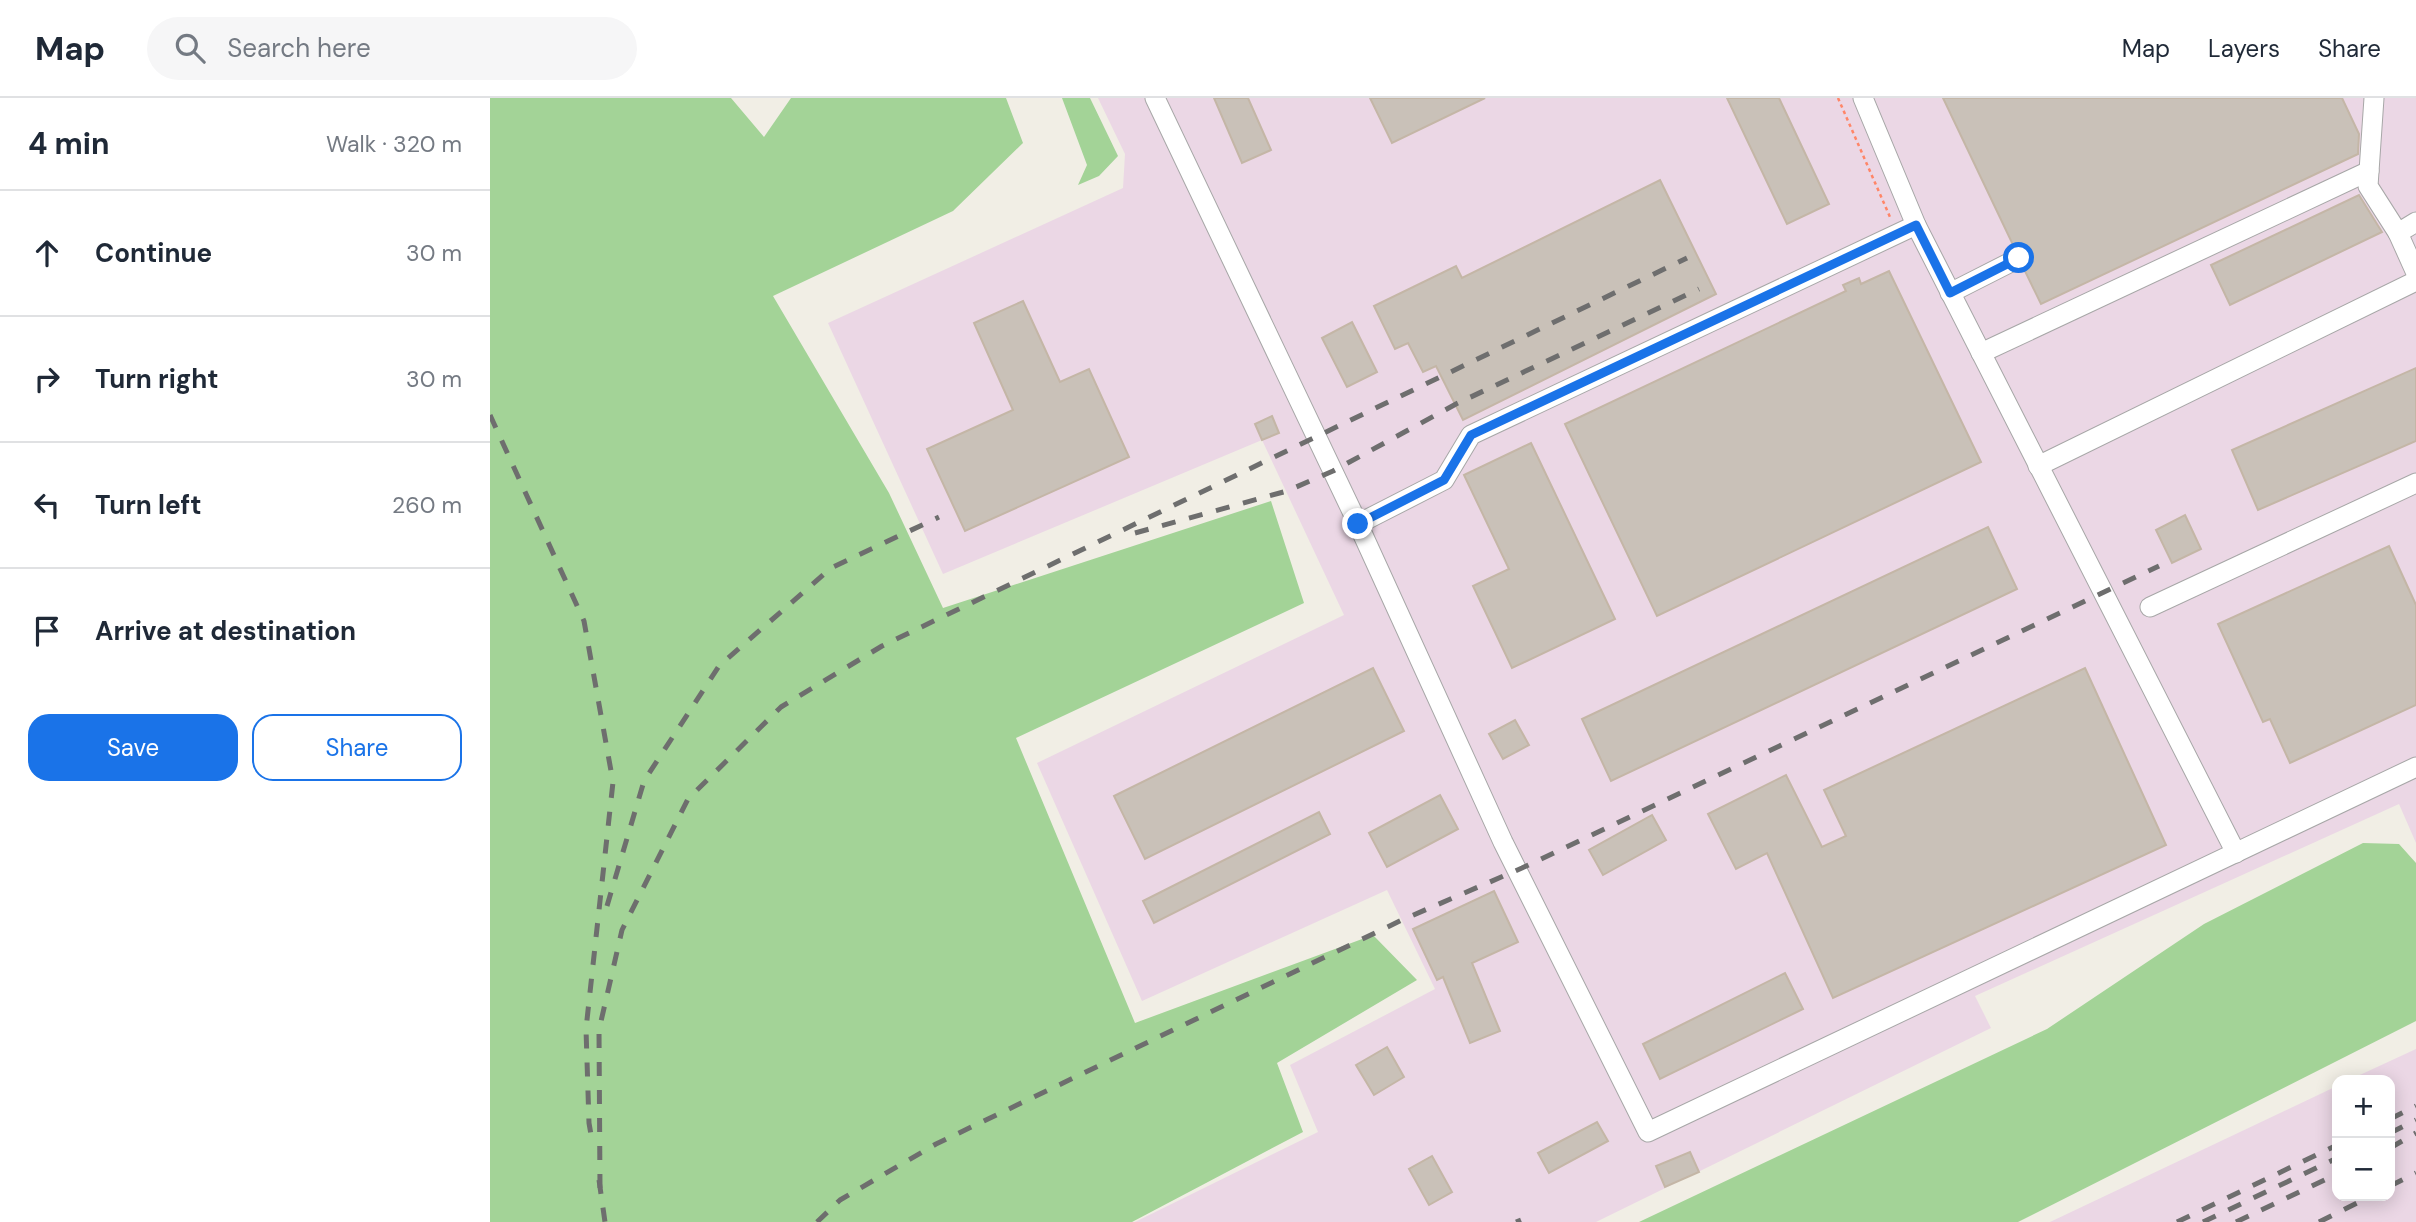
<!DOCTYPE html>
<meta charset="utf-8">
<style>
:root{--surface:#fff;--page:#f6f6f7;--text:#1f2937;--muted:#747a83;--line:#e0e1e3;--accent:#1a73e8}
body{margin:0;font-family:"DM Sans",sans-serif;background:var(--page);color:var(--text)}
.controls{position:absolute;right:21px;bottom:21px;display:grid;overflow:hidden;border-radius:14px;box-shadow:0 4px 18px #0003}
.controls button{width:63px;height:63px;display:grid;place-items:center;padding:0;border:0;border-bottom:2px solid var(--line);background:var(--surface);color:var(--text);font:35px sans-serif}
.stop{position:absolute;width:21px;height:21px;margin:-16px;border:5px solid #1a73e8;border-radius:50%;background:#fff}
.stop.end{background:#1a73e8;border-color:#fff;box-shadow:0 2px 7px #0008}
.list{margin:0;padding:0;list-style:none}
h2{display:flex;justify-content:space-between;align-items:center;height:91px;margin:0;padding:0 28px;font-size:30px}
h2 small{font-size:23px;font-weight:400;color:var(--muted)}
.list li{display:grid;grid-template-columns:46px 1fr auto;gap:21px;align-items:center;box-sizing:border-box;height:126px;padding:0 28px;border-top:2px solid var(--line)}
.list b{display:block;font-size:26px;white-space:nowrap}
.list em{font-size:23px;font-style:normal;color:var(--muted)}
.actions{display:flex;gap:14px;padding:21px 28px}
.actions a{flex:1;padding:16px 0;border:2px solid var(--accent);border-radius:21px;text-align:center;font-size:24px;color:var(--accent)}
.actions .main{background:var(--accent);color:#fff}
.icon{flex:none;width:38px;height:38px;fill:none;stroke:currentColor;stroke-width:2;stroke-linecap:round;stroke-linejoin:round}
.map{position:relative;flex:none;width:1926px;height:1124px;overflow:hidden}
header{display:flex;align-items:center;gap:42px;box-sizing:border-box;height:98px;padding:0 35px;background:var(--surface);border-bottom:2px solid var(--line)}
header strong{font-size:33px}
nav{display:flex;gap:38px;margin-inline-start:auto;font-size:24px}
.search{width:490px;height:63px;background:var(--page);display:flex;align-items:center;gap:18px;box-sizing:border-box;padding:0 24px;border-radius:38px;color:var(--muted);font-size:26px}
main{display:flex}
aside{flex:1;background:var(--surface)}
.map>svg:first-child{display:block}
</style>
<header>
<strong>Map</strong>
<div class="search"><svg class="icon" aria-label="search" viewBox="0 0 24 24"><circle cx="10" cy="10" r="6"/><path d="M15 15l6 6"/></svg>Search here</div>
<nav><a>Map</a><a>Layers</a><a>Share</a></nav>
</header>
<main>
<aside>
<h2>4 min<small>Walk · 320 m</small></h2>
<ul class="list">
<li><svg class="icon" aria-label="ahead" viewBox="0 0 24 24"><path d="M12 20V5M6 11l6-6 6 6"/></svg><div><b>Continue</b></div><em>30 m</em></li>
<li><svg class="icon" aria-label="right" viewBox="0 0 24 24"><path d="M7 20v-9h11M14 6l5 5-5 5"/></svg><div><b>Turn right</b></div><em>30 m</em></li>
<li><svg class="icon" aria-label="left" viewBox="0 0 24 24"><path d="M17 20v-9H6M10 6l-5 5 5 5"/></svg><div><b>Turn left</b></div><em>260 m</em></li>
<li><svg class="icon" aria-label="arrive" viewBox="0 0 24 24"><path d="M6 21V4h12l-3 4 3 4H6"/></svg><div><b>Arrive at destination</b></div></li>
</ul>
<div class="actions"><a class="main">Save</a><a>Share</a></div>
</aside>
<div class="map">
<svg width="1926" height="1124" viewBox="0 0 1926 1124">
<rect width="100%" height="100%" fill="#f1eee5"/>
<!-- industrial -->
<g fill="#ebd7e5">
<polygon points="608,0 1926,0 1926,745 1909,706 1485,898 1501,930 1106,1124 645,1124 828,1034 800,967 945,891 897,792 652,903 547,665 854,517 772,342 453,476 338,225 633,90 635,56"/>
<polygon points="1926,951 1926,1124 1560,1124 1847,988 1847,1098 1900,1098 1900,982 1859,982"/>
</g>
<!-- forest -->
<g fill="#a3d397">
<polygon points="0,0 241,0 274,39 301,0 516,0 533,45 463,113 283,198 399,395 453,510 781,403 814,505 526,640 645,925 883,837 927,882 787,965 813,1034 642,1124 0,1124"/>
<polygon points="572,0 600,0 628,58 609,78 588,87 597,67"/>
<polygon points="1873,745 1909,746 1926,765 1926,923 1528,1124 1149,1124 1557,931 1714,826"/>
</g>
<!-- building -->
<g fill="#c9c1b8" stroke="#c4b6a6" stroke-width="2">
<polygon points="724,0 758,0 781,52 752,65"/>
<polygon points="880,0 995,0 902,45"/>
<polygon points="1237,0 1289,0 1339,106 1297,126"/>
<polygon points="1453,0 1852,0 1869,36 1868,56 1551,206 1534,171 1540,166 1540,155 1535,149 1524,149"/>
<polygon points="1170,82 1226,196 973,322 946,268 933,274 918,245 905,251 884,208 966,168 972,180"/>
<polygon points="1869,97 1892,134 1740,207 1721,167"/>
<polygon points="1399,173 1491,364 1167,518 1075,326 1356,193 1353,187 1369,180 1371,186"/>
<polygon points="533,203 570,284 599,271 639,359 475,433 437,351 523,312 484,225"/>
<polygon points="862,224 887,274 857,289 832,240"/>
<polygon points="1926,270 1926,343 1768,412 1742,352"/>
<polygon points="782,318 789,335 772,342 765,326"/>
<polygon points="1041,345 1125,521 1022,570 983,488 1019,471 974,377"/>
<polygon points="1695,417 1711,451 1682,465 1666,432"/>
<polygon points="1498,429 1527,491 1121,683 1092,621"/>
<polygon points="1899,448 1926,507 1926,607 1800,665 1780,621 1773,624 1728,526"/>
<polygon points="883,570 914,633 655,761 624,698"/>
<polygon points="1595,570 1676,747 1343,900 1277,755 1246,771 1218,716 1296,677 1332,749 1356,738 1334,692"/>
<polygon points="1025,622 1039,647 1013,661 999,636"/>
<polygon points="950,697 968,731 897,769 879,735"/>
<polygon points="829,714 840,736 664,825 653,803"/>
<polygon points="1162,717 1176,742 1113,777 1099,752"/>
<polygon points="1004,793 1028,844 982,865 1010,933 980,945 953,879 947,882 923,831"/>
<polygon points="1295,875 1313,911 1170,981 1153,946"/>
<polygon points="897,949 914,979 884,997 866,967"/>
<polygon points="1107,1024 1118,1043 1059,1075 1048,1055"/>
<polygon points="1200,1054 1209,1074 1175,1089 1166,1068"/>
<polygon points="942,1058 962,1094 939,1107 919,1071"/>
</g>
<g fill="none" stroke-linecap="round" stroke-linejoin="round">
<!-- minor casing -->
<g stroke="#a7a7a7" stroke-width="21">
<g id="minor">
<polyline points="665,0 868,426 1013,744 1158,1034 1926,669"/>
<polyline points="1373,0 1426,127 1746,755"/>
<polyline points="1884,0 1878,88 1908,135 1926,124"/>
<polyline points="1908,135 1926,175"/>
<polyline points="1460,195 1529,160"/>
<polyline points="1491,255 1879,73"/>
<polyline points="1548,368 1926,183"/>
<polyline points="868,426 954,382 981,337 1426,127"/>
<polyline points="1660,509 1926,385"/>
</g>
</g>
<!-- path -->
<polyline stroke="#ff8668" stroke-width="2.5" stroke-dasharray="3.5 3.5" stroke-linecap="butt" points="1348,0 1400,119"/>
<!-- minor -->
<use href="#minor" stroke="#fff" stroke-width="19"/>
<!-- rail -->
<g stroke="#6e6e6e" stroke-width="5" stroke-dasharray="14 14" stroke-linecap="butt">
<polyline points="0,317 94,523 123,684 96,931 99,1025 103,1048"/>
<polyline points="645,435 797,393 843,373 966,306 1209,191"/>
<polyline points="117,808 154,683 229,568 341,470 449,419"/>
<polyline points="1900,1021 1926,1008"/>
<polyline points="1900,1035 1926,1022"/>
<polyline points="1900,1050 1926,1035"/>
<polyline points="109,1082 115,1124"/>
<polyline points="1900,1088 1926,1075"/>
<polyline points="110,1090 109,932 132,832 198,701 291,609 392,548 1197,160"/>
<polyline points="327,1124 350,1102 446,1046 912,822 1032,770 1669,468"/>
<polyline points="1026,1124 1031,1122"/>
<polyline points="1687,1124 1847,1047"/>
<polyline points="1713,1124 1847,1060"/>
<polyline points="1746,1124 1847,1076"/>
<polyline points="1829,1124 1881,1098"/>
</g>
</g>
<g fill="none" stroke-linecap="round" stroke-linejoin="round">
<!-- route -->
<polyline stroke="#1a73e8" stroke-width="9" points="868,426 954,382 981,337 1426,127 1460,195 1529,160"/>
</g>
</svg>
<div class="controls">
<button>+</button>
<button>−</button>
</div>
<div class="stop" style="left:1529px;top:160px"></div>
<div class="stop end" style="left:868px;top:426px"></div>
</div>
</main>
